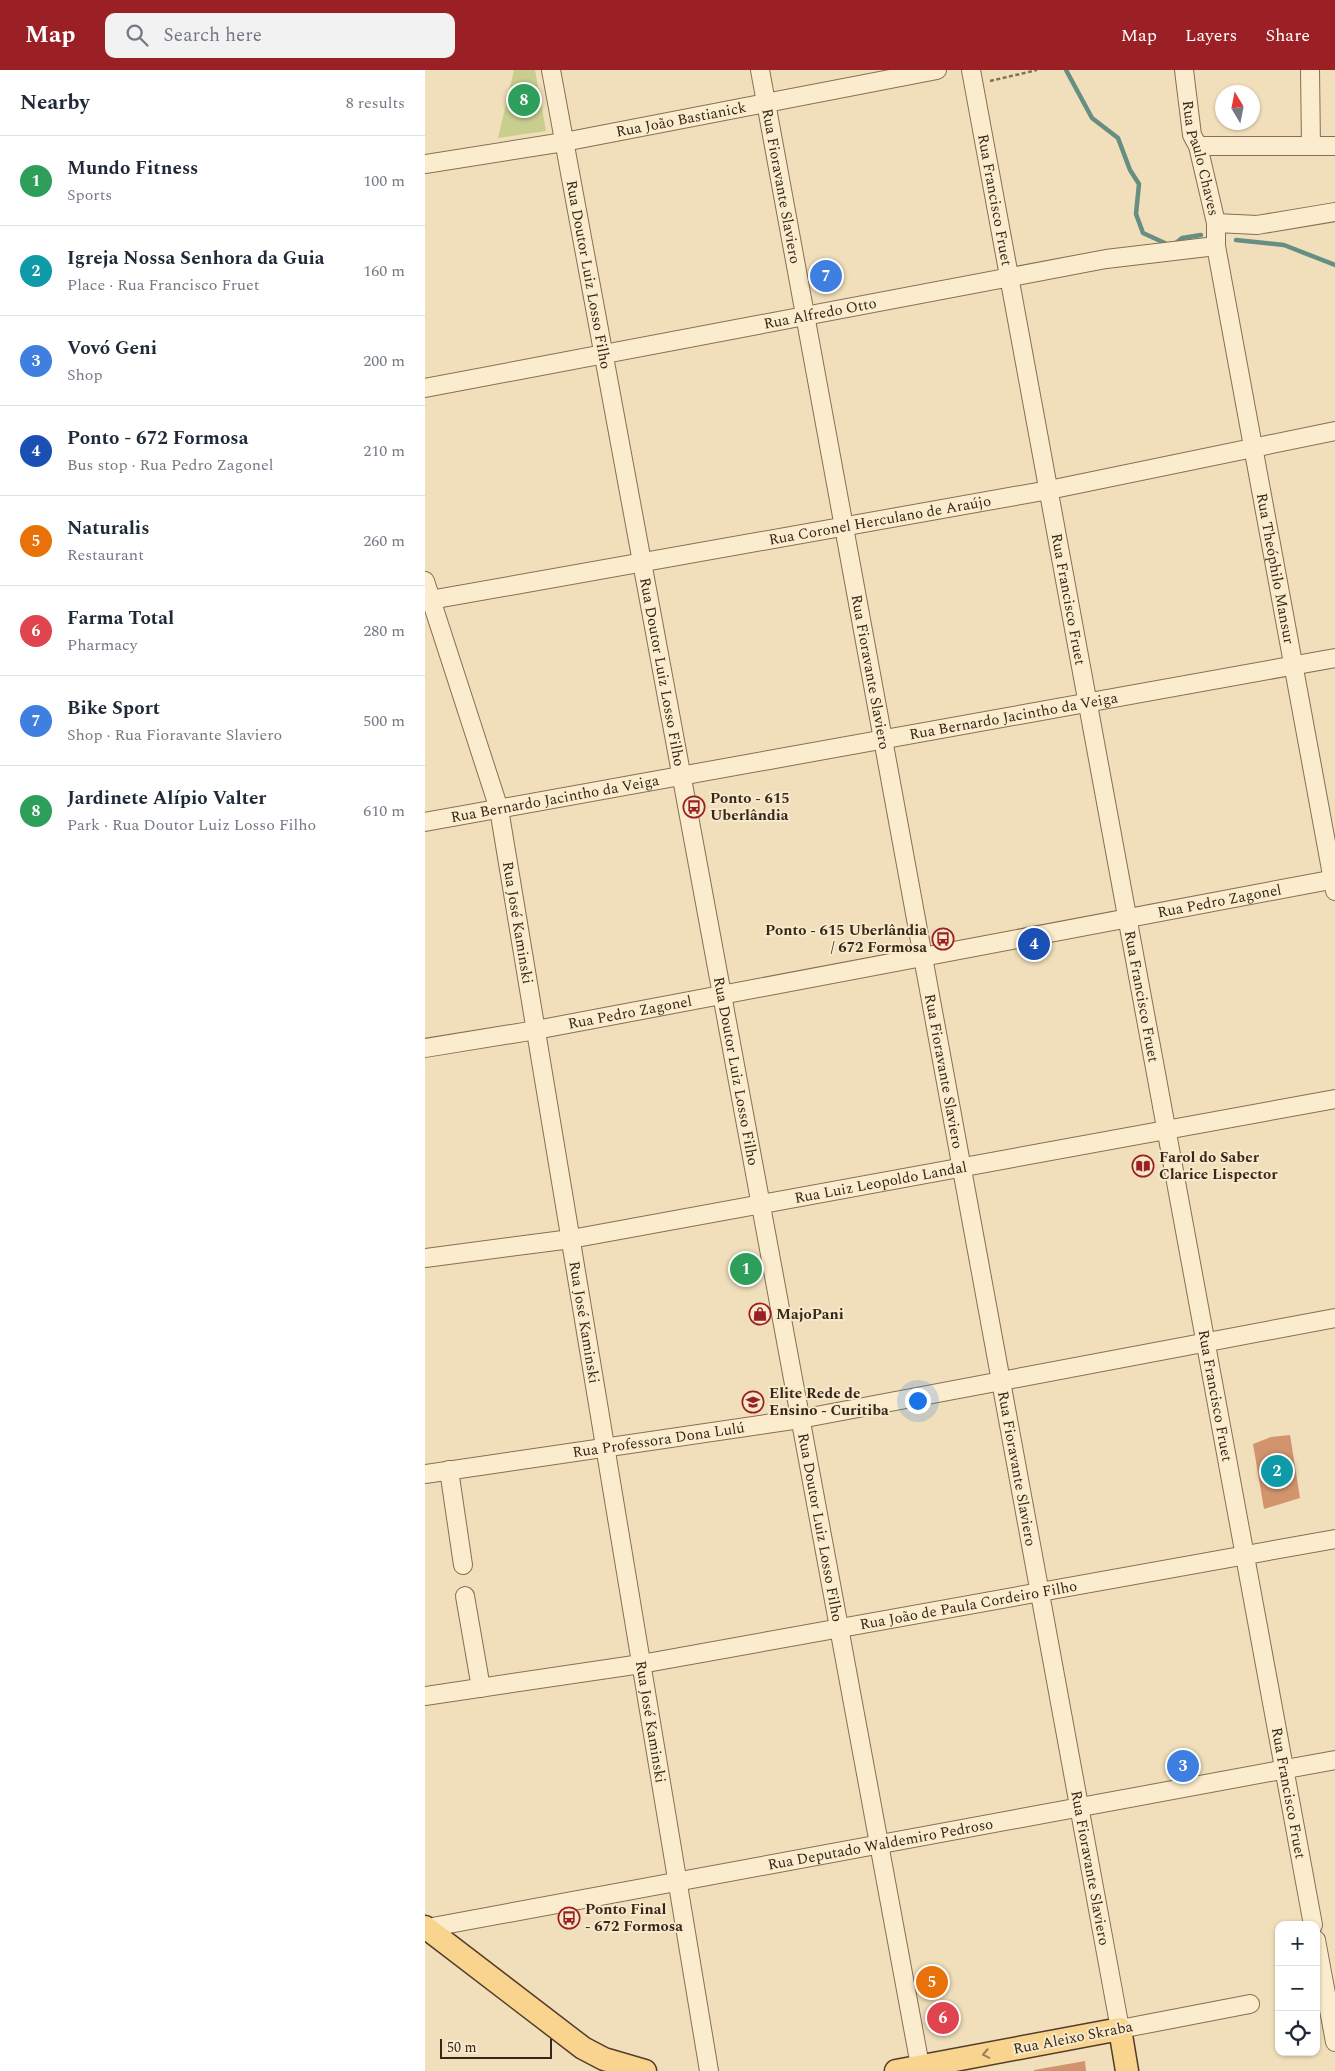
<!DOCTYPE html>
<meta charset="utf-8">
<style>
:root{--surface:#fff;--page:#f2f2f3;--text:#1f2937;--muted:#747a83;--line:#e0e1e3;--accent:#9a2025}
body{margin:0;font-family:Spectral,serif;background:var(--page);color:var(--text)}
.controls{position:absolute;right:15px;bottom:15px;display:grid;overflow:hidden;border-radius:10px;box-shadow:0 1px 4px #0004}
.controls button{width:45px;height:45px;display:grid;place-items:center;padding:0;border:0;border-bottom:1px solid var(--line);background:var(--surface);color:var(--text);font:25px sans-serif}
.compass{position:absolute;left:790px;top:15px;width:45px;height:45px;border-radius:50%;background:var(--surface);box-shadow:0 1px 4px #0004;rotate:350deg}
.scale{position:absolute;left:15px;bottom:12px;width:112px;box-sizing:border-box;padding-left:5px;border:2px solid #36271a;border-top:0;font-size:14px;line-height:18px;white-space:nowrap;color:#36271a;-webkit-text-stroke:4px #f7e9ca;paint-order:stroke}
.you{position:absolute;left:492px;top:1330px;width:18px;height:18px;margin:-12px;border:4px solid #fff;border-radius:50%;background:#1a73e8;box-shadow:0 0 0 8px #1a73e833}
.badge{display:grid;place-items:center;width:32px;height:32px;border-radius:50%;background:var(--accent);color:#fff;font-size:16px;font-weight:700}
.pin{position:absolute;translate:-50% -50%;border:2px solid #fff;box-shadow:0 1px 5px #0006}
.list{margin:0;padding:0;list-style:none}
h2{display:flex;justify-content:space-between;align-items:center;height:65px;margin:0;padding:0 20px;font-size:21px}
h2 small{font-size:16px;font-weight:400;color:var(--muted)}
.list li{display:grid;grid-template-columns:32px 1fr auto;gap:15px;align-items:center;box-sizing:border-box;height:90px;padding:0 20px;border-top:1px solid var(--line)}
.list b{display:block;font-size:19px;white-space:nowrap}
.list p{margin:0;font-size:16px;white-space:nowrap;color:var(--muted)}
.list em{font-size:16px;font-style:normal;color:var(--muted)}
.icon{flex:none;width:28px;height:28px;fill:none;stroke:currentColor;stroke-width:2;stroke-linecap:round;stroke-linejoin:round}
.map{position:relative;flex:none;width:910px;height:2001px;overflow:hidden}
header{display:flex;align-items:center;gap:30px;box-sizing:border-box;height:70px;padding:0 25px;background:var(--accent);color:#fff}
header strong{font-size:24px}
nav{display:flex;gap:28px;margin-inline-start:auto;font-size:18px}
.search{width:350px;height:45px;background:var(--page);display:flex;align-items:center;gap:12px;box-sizing:border-box;padding:0 18px;border-radius:10px;color:var(--muted);font-size:19px}
main{display:flex}
aside{flex:1;background:var(--surface)}
.map>svg:first-child{display:block}
</style>
<header>
<strong>Map</strong>
<div class="search"><svg class="icon" aria-label="search" viewBox="0 0 24 24"><circle cx="10" cy="10" r="6"/><path d="M15 15l6 6"/></svg>Search here</div>
<nav><a>Map</a><a>Layers</a><a>Share</a></nav>
</header>
<main>
<aside>
<h2>Nearby<small>8 results</small></h2>
<ul class="list">
<li><span class="badge" style="background:#2e9e5b">1</span><div><b>Mundo Fitness</b><p>Sports</p></div><em>100 m</em></li>
<li><span class="badge" style="background:#0f9aa8">2</span><div><b>Igreja Nossa Senhora da Guia</b><p>Place · Rua Francisco Fruet</p></div><em>160 m</em></li>
<li><span class="badge" style="background:#3f7fe0">3</span><div><b>Vovó Geni</b><p>Shop</p></div><em>200 m</em></li>
<li><span class="badge" style="background:#1a4fb4">4</span><div><b>Ponto - 672 Formosa</b><p>Bus stop · Rua Pedro Zagonel</p></div><em>210 m</em></li>
<li><span class="badge" style="background:#e8710a">5</span><div><b>Naturalis</b><p>Restaurant</p></div><em>260 m</em></li>
<li><span class="badge" style="background:#e0444e">6</span><div><b>Farma Total</b><p>Pharmacy</p></div><em>280 m</em></li>
<li><span class="badge" style="background:#3f7fe0">7</span><div><b>Bike Sport</b><p>Shop · Rua Fioravante Slaviero</p></div><em>500 m</em></li>
<li><span class="badge" style="background:#2e9e5b">8</span><div><b>Jardinete Alípio Valter</b><p>Park · Rua Doutor Luiz Losso Filho</p></div><em>610 m</em></li>
</ul>
</aside>
<div class="map">
<svg width="910" height="2001" viewBox="0 0 910 2001">
<rect width="100%" height="100%" fill="#f0dfba"/>
<!-- green -->
<polygon fill="#c9ce8e" points="89,0 110,0 121,61 73,68"/>
<g fill="none" stroke-linecap="round" stroke-linejoin="round">
<!-- stream -->
<g stroke="#678e83" stroke-width="4.5">
<polyline points="641,0 667,48 693,68 705,100 714,114 711,144 718,163 744,175 751,173 757,168 776,165"/>
<polyline points="811,170 859,175 910,195"/>
</g>
</g>
<!-- building -->
<g fill="#d1946d">
<polygon points="865,1365 875,1428 839,1439 828,1374 846,1367"/>
<polygon points="660,1991 661,2001 609,2001 609,2000"/>
</g>
<g fill="none" stroke-linecap="round" stroke-linejoin="round">
<!-- minor casing -->
<g stroke="#886e54" stroke-width="20">
<g id="minor">
<path id="s1" d="M126 0 496 2001"/>
<path id="s2" d="M335 0 695 1959 825 1934"/>
<path id="s3" d="M546 0 888 1855"/>
<path id="s4" d="M759 0 767 65 773 76 791 153V176L910 821"/>
<polyline points="885,0 886,76"/>
<polyline points="773,76 910,76"/>
<path id="s5" d="M0 94 139 72 512 0"/>
<polyline points="791,153 832,155 910,142"/>
<path id="s6" d="M0 318 681 189 791 176"/>
<path id="s7" d="M0 511 74 739 284 2001"/>
<path id="s8" d="M0 531 624 420 910 361"/>
<path id="s9" d="M0 752 910 588"/>
<path id="s10" d="M0 978 111 960 910 809"/>
<path id="s11" d="M0 1188 146 1169 910 1029"/>
<polyline points="24,1400 38,1495"/>
<path id="s12" d="M0 1404 375 1349 910 1248"/>
<polyline points="40,1526 56,1618"/>
<path id="s13" d="M0 1626 216 1594 910 1469"/>
<path id="s14" d="M2 1858 910 1690"/>
<polyline points="891,1870 910,1972"/>
</g>
</g>
<!-- major casing -->
<g stroke="#553c29" stroke-width="25">
<g id="major">
<polyline points="0,1857 158,1978 179,1989 220,2001"/>
<polyline points="471,2001 695,1959 702,2001"/>
</g>
</g>
<!-- path -->
<polyline stroke="#886e54" stroke-width="2.5" stroke-dasharray="4 2.5" stroke-linecap="butt" points="565,11 612,0"/>
<!-- minor -->
<use href="#minor" stroke="#fbecce" stroke-width="18"/>
<!-- major -->
<use href="#major" stroke="#f8d48e" stroke-width="22"/>
</g>
<!-- one-way arrows -->
<defs><path id="oneway-chevron" d="M-2-3.5L2.5 0L-2 3.5" fill="none" stroke-width="1.6" stroke-linecap="round" stroke-linejoin="round" transform="scale(1.25)"/></defs>
<use stroke="#977e54" href="#oneway-chevron" transform="translate(561 1984) rotate(169)"/>
<!-- icons -->
<defs>
<g id="bus-ring" transform="scale(1.125)"><circle r="9.5" fill="#f7e9ca" stroke="#9a2025" stroke-width="1.5"/><path d="M-5-6H5V4H4V6H2V4H-2V6H-4V4H-5ZM-3.5-4V0h7V-4ZM-3.5 1.2v1.5H-2V1.2ZM2 1.2v1.5H3.5V1.2Z" fill="#9a2025"/></g>
<g id="library-ring" transform="scale(1.125)"><circle r="9.5" fill="#f7e9ca" stroke="#9a2025" stroke-width="1.5"/><path d="M-6-4Q-3-5.5-.7-3.5V5Q-3 3-6 4ZM6-4Q3-5.5 .7-3.5V5Q3 3 6 4Z" fill="#9a2025"/></g>
<g id="shop-ring" transform="scale(1.125)"><circle r="9.5" fill="#f7e9ca" stroke="#9a2025" stroke-width="1.5"/><path d="M-5-2.5h2.3a2.7 3.5 0 0 1 5.4 0H5L5.5 6h-11ZM-1.5-2.5h3a1.5 2.3 0 0 0-3 0Z" fill="#9a2025"/></g>
<g id="school-ring" transform="scale(1.125)"><circle r="9.5" fill="#f7e9ca" stroke="#9a2025" stroke-width="1.5"/><path d="M0-5L7-2L0 1L-7-2ZM-4 1L0 2.5L4 1V4Q0 6-4 4Z" fill="#9a2025"/></g>
</defs>
<g fill-rule="evenodd">
<use href="#bus-ring" x="269" y="737"/>
<use href="#bus-ring" x="518" y="869"/>
<use href="#library-ring" x="718" y="1096"/>
<use href="#shop-ring" x="335" y="1244"/>
<use href="#school-ring" x="328" y="1332"/>
<use href="#bus-ring" x="144" y="1848"/>
</g>
<g text-anchor="middle" dominant-baseline="central" stroke-width="4" stroke-linejoin="round" paint-order="stroke">
<!-- street labels -->
<g font-size="15" fill="#36271a" stroke="#f7e9ca">
<text stroke="none"><textPath href="#s5" startOffset="260">Rua João Bastianick</textPath></text>
<text stroke="none"><textPath href="#s4" startOffset="90">Rua Paulo Chaves</textPath></text>
<text stroke="none"><textPath href="#s2" startOffset="118">Rua Fioravante Slaviero</textPath></text>
<text stroke="none"><textPath href="#s3" startOffset="132">Rua Francisco Fruet</textPath></text>
<text stroke="none"><textPath href="#s1" startOffset="208">Rua Doutor Luiz Losso Filho</textPath></text>
<text stroke="none"><textPath href="#s6" startOffset="402">Rua Alfredo Otto</textPath></text>
<text stroke="none"><textPath href="#s8" startOffset="462">Rua Coronel Herculano de Araújo</textPath></text>
<text stroke="none"><textPath href="#s4" startOffset="508">Rua Theóphilo Mansur</textPath></text>
<text stroke="none"><textPath href="#s3" startOffset="538">Rua Francisco Fruet</textPath></text>
<text stroke="none"><textPath href="#s1" startOffset="612">Rua Doutor Luiz Losso Filho</textPath></text>
<text stroke="none"><textPath href="#s2" startOffset="612">Rua Fioravante Slaviero</textPath></text>
<text stroke="none"><textPath href="#s9" startOffset="598">Rua Bernardo Jacintho da Veiga</textPath></text>
<text stroke="none"><textPath href="#s9" startOffset="132">Rua Bernardo Jacintho da Veiga</textPath></text>
<text stroke="none"><textPath href="#s10" startOffset="808">Rua Pedro Zagonel</textPath></text>
<text stroke="none"><textPath href="#s7" startOffset="355">Rua José Kaminski</textPath></text>
<text stroke="none"><textPath href="#s3" startOffset="942">Rua Francisco Fruet</textPath></text>
<text stroke="none"><textPath href="#s10" startOffset="208">Rua Pedro Zagonel</textPath></text>
<text stroke="none"><textPath href="#s1" startOffset="1018">Rua Doutor Luiz Losso Filho</textPath></text>
<text stroke="none"><textPath href="#s2" startOffset="1018">Rua Fioravante Slaviero</textPath></text>
<text stroke="none"><textPath href="#s11" startOffset="462">Rua Luiz Leopoldo Landal</textPath></text>
<text stroke="none"><textPath href="#s7" startOffset="760">Rua José Kaminski</textPath></text>
<text stroke="none"><textPath href="#s3" startOffset="1348">Rua Francisco Fruet</textPath></text>
<text stroke="none"><textPath href="#s12" startOffset="236">Rua Professora Dona Lulú</textPath></text>
<text stroke="none"><textPath href="#s2" startOffset="1422">Rua Fioravante Slaviero</textPath></text>
<text stroke="none"><textPath href="#s1" startOffset="1482">Rua Doutor Luiz Losso Filho</textPath></text>
<text stroke="none"><textPath href="#s13" startOffset="551">Rua João de Paula Cordeiro Filho</textPath></text>
<text stroke="none"><textPath href="#s7" startOffset="1165">Rua José Kaminski</textPath></text>
<text stroke="none"><textPath href="#s3" startOffset="1752">Rua Francisco Fruet</textPath></text>
<text stroke="none"><textPath href="#s14" startOffset="461">Rua Deputado Waldemiro Pedroso</textPath></text>
<text stroke="none"><textPath href="#s2" startOffset="1828">Rua Fioravante Slaviero</textPath></text>
<text transform="translate(648 1968) rotate(-11)">Rua Aleixo Skraba</text>
</g>
<!-- poi labels -->
<g font-size="15" font-weight="bold" fill="#36271a" stroke="#f7e9ca" text-anchor="start">
<text x="285" y="728">Ponto - 615<tspan x="285" dy="17">Uberlândia</tspan></text>
<text x="502" y="860" text-anchor="end">Ponto - 615 Uberlândia<tspan x="502" dy="17">/ 672 Formosa</tspan></text>
<text x="734" y="1087">Farol do Saber<tspan x="734" dy="17">Clarice Lispector</tspan></text>
<text x="351" y="1244">MajoPani</text>
<text x="344" y="1323">Elite Rede de<tspan x="344" dy="17">Ensino - Curitiba</tspan></text>
<text x="160" y="1839">Ponto Final<tspan x="160" dy="17">- 672 Formosa</tspan></text>
</g>
</g>
</svg>
<div class="controls">
<button>+</button>
<button>−</button>
<button><svg class="icon" aria-label="locate" viewBox="0 0 24 24"><circle cx="12" cy="12" r="6"/><path d="M12 2v4M12 18v4M2 12h4M18 12h4"/></svg></button>
</div>
<svg class="compass" viewBox="-18 -18 36 36"><path d="M0-13l5 13h-10z" fill="#e53935"/><path d="M0 13l5-13h-10z" fill="#747a83"/></svg>
<div class="scale">50 m</div>
<div class="you"></div>
<div class="pin badge" style="left:321px;top:1199px;background:#2e9e5b">1</div>
<div class="pin badge" style="left:852px;top:1401px;background:#0f9aa8">2</div>
<div class="pin badge" style="left:758px;top:1696px;background:#3f7fe0">3</div>
<div class="pin badge" style="left:609px;top:874px;background:#1a4fb4">4</div>
<div class="pin badge" style="left:507px;top:1912px;background:#e8710a">5</div>
<div class="pin badge" style="left:518px;top:1948px;background:#e0444e">6</div>
<div class="pin badge" style="left:401px;top:206px;background:#3f7fe0">7</div>
<div class="pin badge" style="left:99px;top:30px;background:#2e9e5b">8</div>
</div>
</main>
